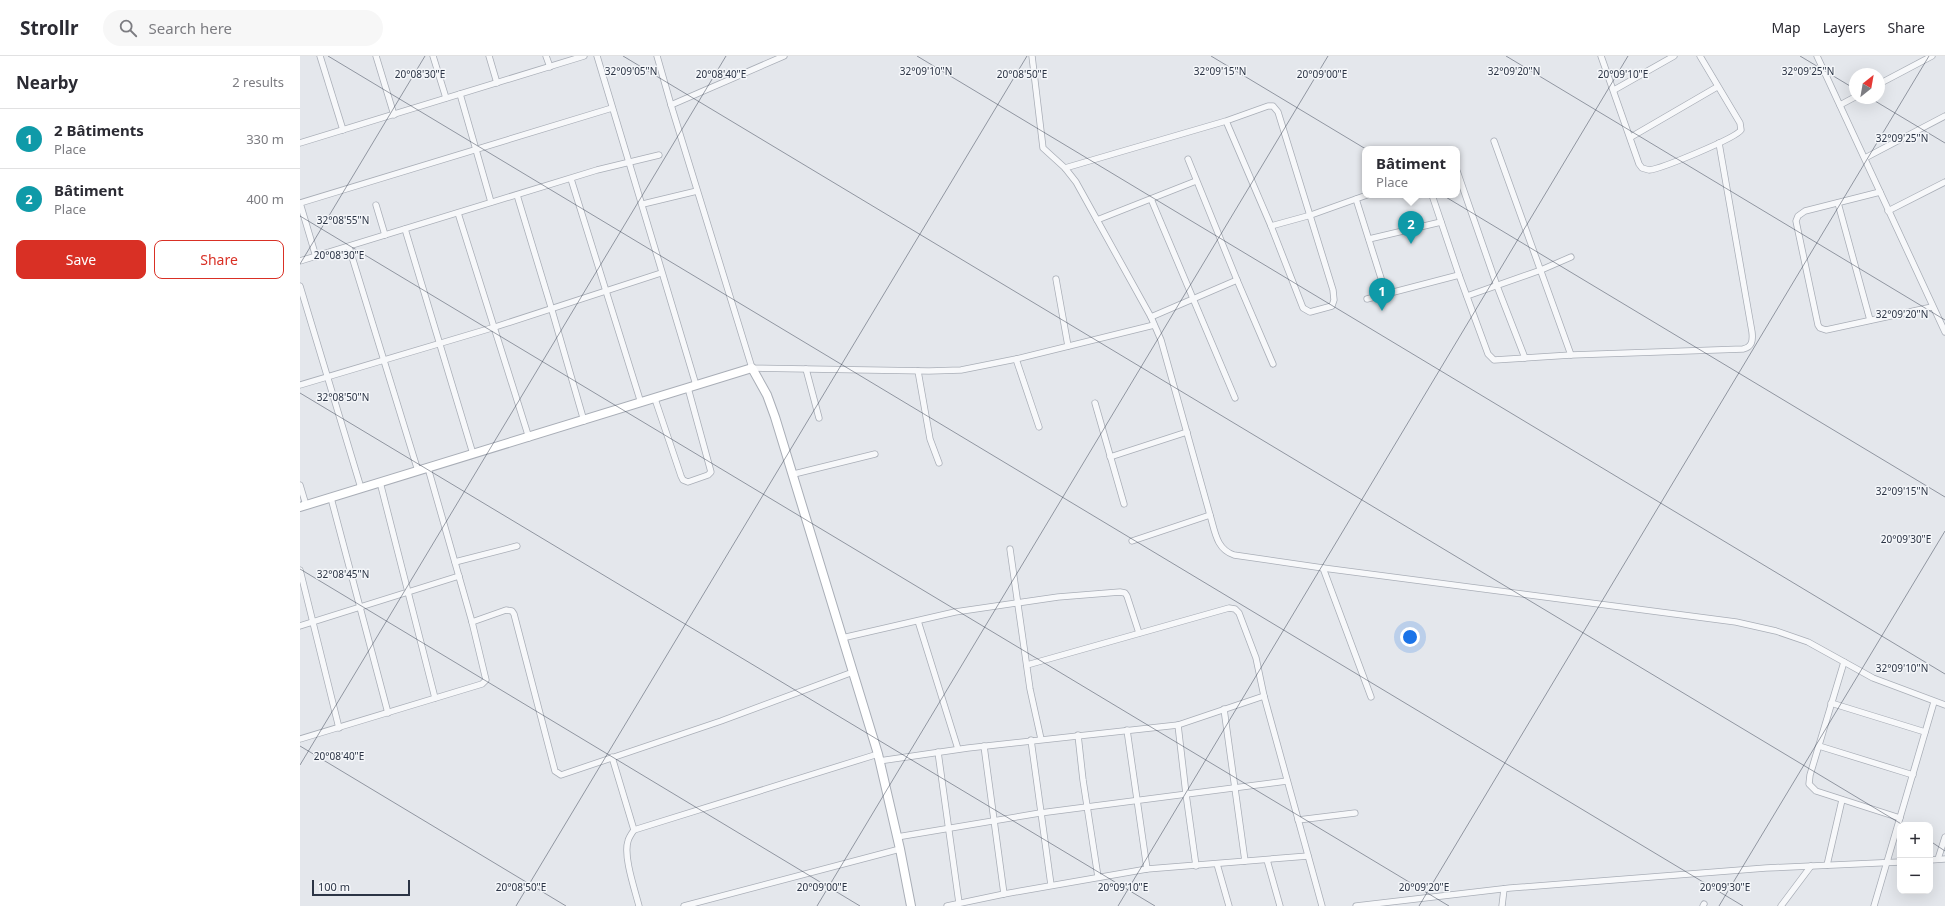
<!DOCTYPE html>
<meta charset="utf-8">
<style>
:root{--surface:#fff;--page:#f7f7f7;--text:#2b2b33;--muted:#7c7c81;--line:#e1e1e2;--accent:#d93025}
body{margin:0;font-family:"Noto Sans",sans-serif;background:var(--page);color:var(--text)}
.controls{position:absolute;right:12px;bottom:12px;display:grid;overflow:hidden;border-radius:8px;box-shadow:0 4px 16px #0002}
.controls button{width:36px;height:36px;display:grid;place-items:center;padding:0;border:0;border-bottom:1px solid var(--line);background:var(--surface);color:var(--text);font:20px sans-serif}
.compass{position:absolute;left:1549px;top:12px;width:36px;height:36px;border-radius:50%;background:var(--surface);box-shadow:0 4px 16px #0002;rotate:31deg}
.scale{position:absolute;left:12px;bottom:10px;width:98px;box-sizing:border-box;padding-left:4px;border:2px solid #2b3445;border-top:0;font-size:11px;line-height:14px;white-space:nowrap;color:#2b3445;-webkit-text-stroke:3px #f4f6f9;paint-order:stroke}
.you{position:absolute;left:1110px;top:581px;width:14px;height:14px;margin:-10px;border:3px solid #fff;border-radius:50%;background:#1a73e8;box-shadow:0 0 0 6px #1a73e833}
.badge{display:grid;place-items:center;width:26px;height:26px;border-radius:50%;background:var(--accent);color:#fff;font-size:13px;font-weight:700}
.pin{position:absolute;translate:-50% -33px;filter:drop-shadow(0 1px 2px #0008)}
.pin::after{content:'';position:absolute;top:21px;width:14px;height:12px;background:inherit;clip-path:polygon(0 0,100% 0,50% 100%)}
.popup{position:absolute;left:1062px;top:90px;width:98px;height:52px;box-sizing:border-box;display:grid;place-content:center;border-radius:8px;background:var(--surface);filter:drop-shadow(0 1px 3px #0005);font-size:13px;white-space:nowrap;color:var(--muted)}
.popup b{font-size:15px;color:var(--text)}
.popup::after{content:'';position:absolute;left:50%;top:100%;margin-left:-8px;border:8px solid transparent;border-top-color:var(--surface)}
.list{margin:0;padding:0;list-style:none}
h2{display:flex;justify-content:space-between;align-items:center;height:52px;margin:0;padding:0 16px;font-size:17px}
h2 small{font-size:13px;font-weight:400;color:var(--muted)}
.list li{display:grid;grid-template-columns:26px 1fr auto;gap:12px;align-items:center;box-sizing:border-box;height:60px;padding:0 16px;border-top:1px solid var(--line)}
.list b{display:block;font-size:15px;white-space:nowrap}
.list p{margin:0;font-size:13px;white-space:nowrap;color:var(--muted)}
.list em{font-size:13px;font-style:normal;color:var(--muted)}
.actions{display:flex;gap:8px;padding:12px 16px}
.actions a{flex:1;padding:9px 0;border:1px solid var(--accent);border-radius:8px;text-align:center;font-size:14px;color:var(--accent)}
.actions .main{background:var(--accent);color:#fff}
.icon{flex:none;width:22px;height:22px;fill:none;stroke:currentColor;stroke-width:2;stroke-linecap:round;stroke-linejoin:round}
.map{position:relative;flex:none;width:1645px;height:850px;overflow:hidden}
header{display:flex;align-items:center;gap:24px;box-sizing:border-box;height:56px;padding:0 20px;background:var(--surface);border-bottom:1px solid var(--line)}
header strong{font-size:19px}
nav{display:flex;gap:22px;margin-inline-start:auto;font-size:14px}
.search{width:280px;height:36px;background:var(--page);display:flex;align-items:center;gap:10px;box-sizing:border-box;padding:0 14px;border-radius:22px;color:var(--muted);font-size:15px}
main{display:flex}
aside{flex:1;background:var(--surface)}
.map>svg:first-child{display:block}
</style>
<header>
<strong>Strollr</strong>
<div class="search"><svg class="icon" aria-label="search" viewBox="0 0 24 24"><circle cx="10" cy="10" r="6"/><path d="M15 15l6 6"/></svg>Search here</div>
<nav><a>Map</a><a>Layers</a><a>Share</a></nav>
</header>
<main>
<aside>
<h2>Nearby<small>2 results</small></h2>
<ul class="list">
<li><span class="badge" style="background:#0f9aa8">1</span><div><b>2 Bâtiments</b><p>Place</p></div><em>330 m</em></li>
<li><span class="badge" style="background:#0f9aa8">2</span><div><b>Bâtiment</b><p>Place</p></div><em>400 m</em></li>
</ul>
<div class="actions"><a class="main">Save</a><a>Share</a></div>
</aside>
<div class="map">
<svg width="1645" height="850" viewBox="0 0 1645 850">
<rect width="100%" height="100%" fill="#e4e7ec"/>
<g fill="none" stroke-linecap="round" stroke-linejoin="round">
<!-- street casing -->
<g stroke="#a9aeb7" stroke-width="7">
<g id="street">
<polyline points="20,0 43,74"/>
<polyline points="76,0 94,59"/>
<polyline points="133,0 146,42"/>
<polyline points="189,0 197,27"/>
<polyline points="246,0 250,11"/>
<polyline points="297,0 396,329"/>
<polyline points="357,0 371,49 452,312 629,315 661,314 716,303 854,269"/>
<path d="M732 0 743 92 765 112 776 126 851 261 861 284 910 459C915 475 916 493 934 499L1023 512 1436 566 1476 575 1508 586 1573 622 1645 649"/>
<path d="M1301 0 1339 108 1342 112 1349 114C1361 113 1436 82 1441 74L1440 67 1400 0"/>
<polyline points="1517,0 1645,276"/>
<polyline points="1579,28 1632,0"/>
<polyline points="1314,34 1374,0"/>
<polyline points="160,38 191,146"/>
<polyline points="371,49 484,0"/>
<polyline points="1540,49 1555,41"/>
<polyline points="1331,81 1417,31"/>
<polyline points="1194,85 1271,299"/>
<polyline points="0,87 284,0"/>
<polyline points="1565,102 1645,60"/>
<polyline points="888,103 937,224 973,308"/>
<polyline points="765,112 926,65 968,50 973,50 978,56 1033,234 1034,244 1032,250 1010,256 1003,252 971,170 926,65"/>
<polyline points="1157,115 1197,230 1225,302"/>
<polyline points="271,123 341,347"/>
<polyline points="1580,136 1505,155 1498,160 1496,165 1518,269 1520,272 1526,274 1632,251"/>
<polyline points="217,139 251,251 284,365"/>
<path d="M1132 139 1159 219 1188 298 1194 304 1271 299 1443 293C1452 291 1453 285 1452 276L1419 87"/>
<polyline points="851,143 935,342"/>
<polyline points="1056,143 1086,238"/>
<polyline points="0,147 312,52"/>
<polyline points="0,147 16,201"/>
<polyline points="1538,147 1570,264"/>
<polyline points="343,148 397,135"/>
<polyline points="76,149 85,179"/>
<polyline points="1588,155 1645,126"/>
<polyline points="158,157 229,382"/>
<polyline points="797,164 896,125"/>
<polyline points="971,170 1011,159 1067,139"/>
<polyline points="105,173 173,398"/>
<polyline points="1069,183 1141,166"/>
<polyline points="49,191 118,415"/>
<polyline points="0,205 297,114 359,99"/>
<polyline points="756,223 768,290"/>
<polyline points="0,230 61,432"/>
<polyline points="1167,240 1241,214 1271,201"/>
<polyline points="1067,243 1159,219"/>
<polyline points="851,261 937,224"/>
<polyline points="716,303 739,371"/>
<polyline points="506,313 519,362"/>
<polyline points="618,315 630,383 639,407"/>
<polyline points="0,329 195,271 361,217"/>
<polyline points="355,343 381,420 383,424 388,426 408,419 411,416 388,332"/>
<polyline points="795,347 824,448"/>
<polyline points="810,401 887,376"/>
<polyline points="494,418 575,398"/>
<polyline points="80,426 135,642"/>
<polyline points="0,429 6,449"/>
<polyline points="31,442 88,657"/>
<polyline points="832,485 910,459"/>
<polyline points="710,493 730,633 741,683"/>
<polyline points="155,506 217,490"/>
<polyline points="1023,512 1071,641"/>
<polyline points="0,514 39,672"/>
<polyline points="618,565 658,693"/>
<polyline points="172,566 206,554 212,555 214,558 255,715 261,719 421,665 553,616"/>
<polyline points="0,570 159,520"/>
<polyline points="542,582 655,556 758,541 820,536 825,537 827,540 839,577"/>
<polyline points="1544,606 1510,719 1509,728 1516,735 1600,762"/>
<polyline points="727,609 929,552 935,553 939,557 956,602 964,640 1022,850"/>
<polyline points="1531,647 1625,676"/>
<polyline points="924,653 945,805"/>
<polyline points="878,669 886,738 896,810"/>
<polyline points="827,674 847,813"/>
<polyline points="778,679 783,724 798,821"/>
<polyline points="0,683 182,628 186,624 172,566 128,412"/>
<polyline points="731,684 751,829"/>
<polyline points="684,690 704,838"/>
<polyline points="1519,690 1613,719"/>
<polyline points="638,696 659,847"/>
<path d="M312 701 334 774C332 777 329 781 328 785 323 800 335 834 339 850"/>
<polyline points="579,705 668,692 878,669 964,640"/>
<polyline points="998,764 1055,757"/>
<polyline points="334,774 578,698"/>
<polyline points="597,781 740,757 987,725"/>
<polyline points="1638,803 1645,781"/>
<polyline points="967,804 980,850"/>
<polyline points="1630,804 1645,803"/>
<polyline points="917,808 929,850"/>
<polyline points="1527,809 1542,744"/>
<polyline points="384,850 600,793"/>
<polyline points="647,850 704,838 847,813 1008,800"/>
<polyline points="1056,850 1210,832 1466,812 1600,806"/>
<polyline points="1202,850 1204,833"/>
<polyline points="1403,850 1404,848"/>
<polyline points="1481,850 1511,810"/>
<polyline points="1574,850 1634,646"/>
</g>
</g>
<!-- secondary casing -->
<g stroke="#a9aeb7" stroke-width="10">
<polyline id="secondary" points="0,451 452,312 467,339 475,361 578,698 600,793 611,850"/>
</g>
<!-- street -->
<use href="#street" stroke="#f7f8fa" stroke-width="5.5"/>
<!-- secondary -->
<use href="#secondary" stroke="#fff" stroke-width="8"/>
</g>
<!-- ticks -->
<path fill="none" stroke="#2b3445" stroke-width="1" stroke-opacity="0.45" d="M28 0 1443 850M323 0 1603 769M617 0 1645 618M911 0 1645 441M1206 0 1645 264M1500 0 1555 33M1570 42 1645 87M0 160 1149 850M0 208 125 0M0 337 855 850M0 513 560 850M0 690 266 850M0 709 426 0M1630 785 1645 795M216 850 727 0M517 850 1028 0M818 850 1328 0M1119 850 1629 0M1419 850 1645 475"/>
<g font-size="10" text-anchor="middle" fill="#2b3445" stroke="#f4f6f9" stroke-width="3" stroke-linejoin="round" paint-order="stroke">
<text x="1508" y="19">32°09'25"N</text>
<text x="331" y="19">32°09'05"N</text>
<text x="626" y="19">32°09'10"N</text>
<text x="920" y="19">32°09'15"N</text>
<text x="1214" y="19">32°09'20"N</text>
<text x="120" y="22">20°08'30"E</text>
<text x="421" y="22">20°08'40"E</text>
<text x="722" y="22">20°08'50"E</text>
<text x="1022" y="22">20°09'00"E</text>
<text x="1323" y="22">20°09'10"E</text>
<text x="1602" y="86">32°09'25"N</text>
<text x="43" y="168">32°08'55"N</text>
<text x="39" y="203">20°08'30"E</text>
<text x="1602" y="262">32°09'20"N</text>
<text x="43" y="345">32°08'50"N</text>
<text x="1602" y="439">32°09'15"N</text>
<text x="1606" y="487">20°09'30"E</text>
<text x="43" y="522">32°08'45"N</text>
<text x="1602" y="616">32°09'10"N</text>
<text x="39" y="704">20°08'40"E</text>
<text x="221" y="835">20°08'50"E</text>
<text x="522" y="835">20°09'00"E</text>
<text x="823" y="835">20°09'10"E</text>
<text x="1124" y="835">20°09'20"E</text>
<text x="1425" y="835">20°09'30"E</text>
</g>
</svg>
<div class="controls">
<button>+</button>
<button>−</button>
</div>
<svg class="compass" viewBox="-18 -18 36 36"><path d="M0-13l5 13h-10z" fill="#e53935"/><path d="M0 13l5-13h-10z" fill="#7c7c81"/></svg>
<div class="scale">100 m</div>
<div class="you"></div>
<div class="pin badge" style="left:1082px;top:255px;background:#0f9aa8">1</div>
<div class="pin badge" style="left:1111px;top:188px;background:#0f9aa8">2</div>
<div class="popup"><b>Bâtiment</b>Place</div>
</div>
</main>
